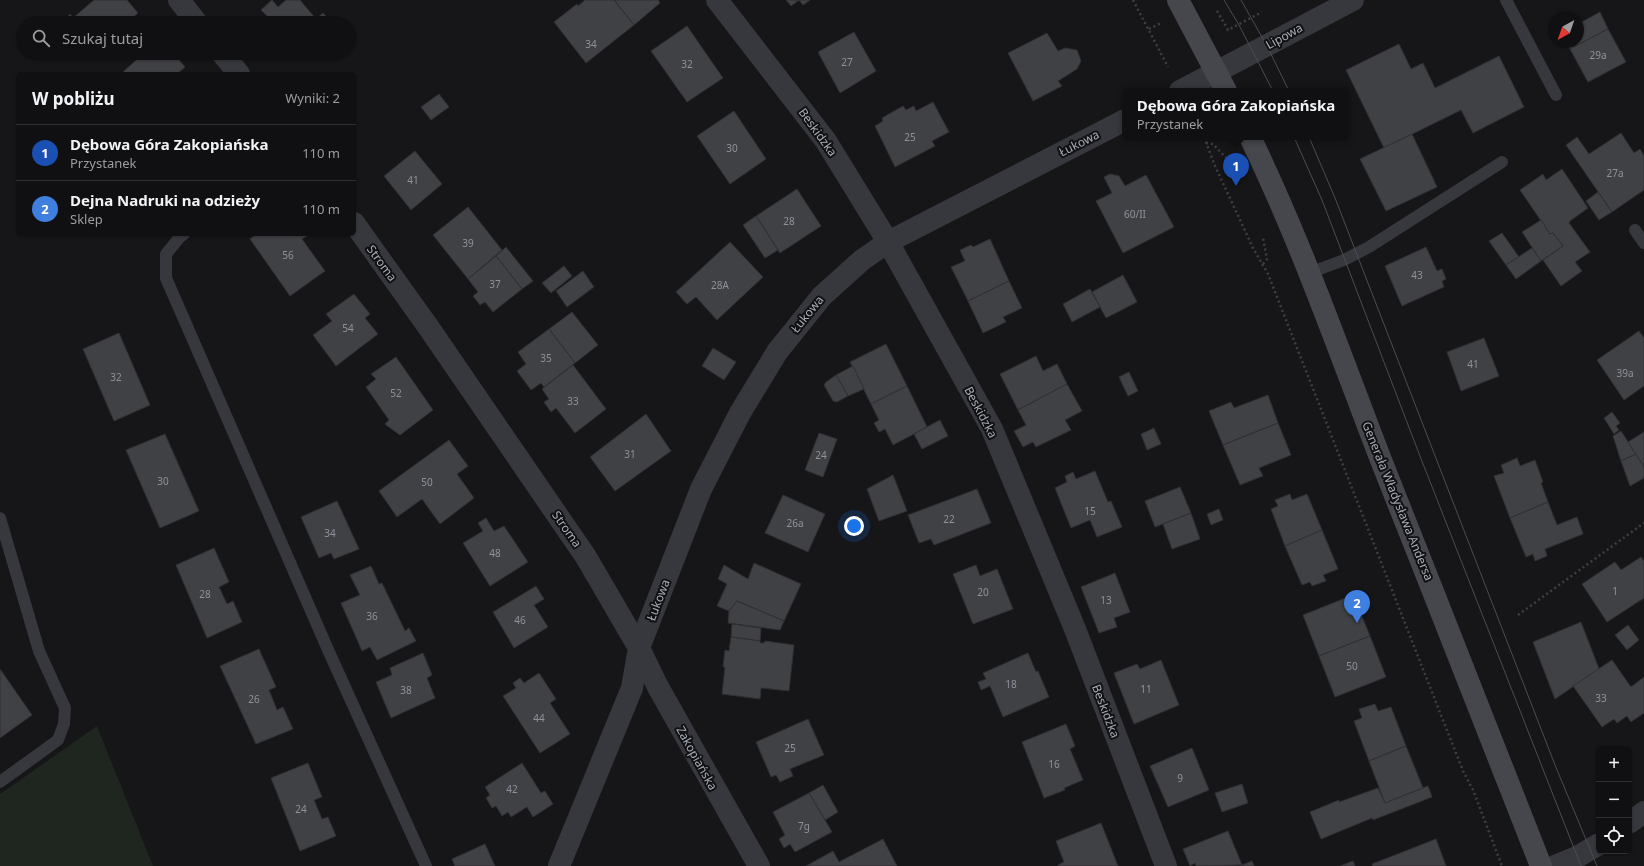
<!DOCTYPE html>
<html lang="pl">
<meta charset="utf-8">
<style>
:root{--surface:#101012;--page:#1e1e20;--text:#f1f3f6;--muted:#9c9d9f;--line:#303032;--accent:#f2b134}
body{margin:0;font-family:"Noto Sans",sans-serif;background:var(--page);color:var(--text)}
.controls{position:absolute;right:12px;bottom:12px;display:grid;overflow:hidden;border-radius:6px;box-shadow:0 1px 3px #0004}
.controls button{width:36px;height:36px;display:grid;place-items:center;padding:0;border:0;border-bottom:1px solid var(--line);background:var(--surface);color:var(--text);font:20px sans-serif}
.compass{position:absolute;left:1548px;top:12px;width:36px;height:36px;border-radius:50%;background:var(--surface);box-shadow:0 1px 3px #0004;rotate:220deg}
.you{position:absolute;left:854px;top:526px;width:14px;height:14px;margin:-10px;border:3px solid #fff;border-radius:50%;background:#1a73e8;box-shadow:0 0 0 6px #1a73e833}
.badge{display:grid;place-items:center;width:26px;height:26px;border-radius:50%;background:var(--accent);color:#fff;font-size:13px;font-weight:700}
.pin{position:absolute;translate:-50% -33px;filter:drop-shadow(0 1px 2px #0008)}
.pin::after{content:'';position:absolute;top:21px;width:14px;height:12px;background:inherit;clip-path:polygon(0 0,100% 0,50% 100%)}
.popup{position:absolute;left:1122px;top:88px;width:228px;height:52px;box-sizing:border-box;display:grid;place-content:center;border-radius:6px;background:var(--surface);filter:drop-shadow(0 1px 3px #0005);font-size:13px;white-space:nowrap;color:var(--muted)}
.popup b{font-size:15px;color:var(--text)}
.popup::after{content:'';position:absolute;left:50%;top:100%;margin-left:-8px;border:8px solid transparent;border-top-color:var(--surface)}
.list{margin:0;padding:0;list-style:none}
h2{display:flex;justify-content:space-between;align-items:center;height:52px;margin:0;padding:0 16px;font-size:17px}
h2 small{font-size:13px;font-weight:400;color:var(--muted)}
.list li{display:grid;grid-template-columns:26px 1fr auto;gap:12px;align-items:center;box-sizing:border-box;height:56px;padding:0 16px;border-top:1px solid var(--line)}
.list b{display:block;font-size:15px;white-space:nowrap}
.list p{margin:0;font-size:13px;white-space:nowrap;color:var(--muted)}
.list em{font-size:13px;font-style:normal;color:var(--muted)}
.icon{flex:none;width:22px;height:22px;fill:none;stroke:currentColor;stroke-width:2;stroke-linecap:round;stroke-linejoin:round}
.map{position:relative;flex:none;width:1644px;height:866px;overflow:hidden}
.search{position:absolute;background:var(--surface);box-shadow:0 1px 3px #0004;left:16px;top:16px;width:340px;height:44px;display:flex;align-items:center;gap:10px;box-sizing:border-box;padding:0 14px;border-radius:22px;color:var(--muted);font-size:15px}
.panel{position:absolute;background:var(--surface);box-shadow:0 1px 3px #0004;left:16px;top:72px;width:340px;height:164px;border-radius:6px}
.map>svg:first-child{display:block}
</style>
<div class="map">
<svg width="1644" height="866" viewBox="0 0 1644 866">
<rect width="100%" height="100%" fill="#161618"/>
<!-- green -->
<polygon fill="#1e261f" points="97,726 153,866 0,866 0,794"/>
<!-- building -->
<g fill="#404145" stroke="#303034">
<polygon points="94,0 127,0 138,13 126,23 68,23 65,19 70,14 73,18"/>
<polygon points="272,0 278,7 286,0 300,0 316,19 323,13 332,23 259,23 267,16 261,10"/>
<polygon points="585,0 614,0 634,25 586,63 554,22 577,4 578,6"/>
<polygon points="616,0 658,0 660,3 634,25 615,1"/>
<polygon points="786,0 799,0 791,6"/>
<polygon points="799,0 810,0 803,5"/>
<polygon points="1600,12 1608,29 1570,49 1566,42 1578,42 1578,24"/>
<polygon points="687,26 723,78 687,102 651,51"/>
<polygon points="1608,29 1626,62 1588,82 1570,49"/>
<polygon points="854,32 876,71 840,93 818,52"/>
<polygon points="1047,33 1058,51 1065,48 1077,50 1081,61 1077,69 1058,81 1062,86 1033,101 1008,53"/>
<polygon points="1399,44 1411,69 1423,63 1435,88 1499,56 1524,107 1473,133 1461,110 1384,148 1346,70"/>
<polygon points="144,53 173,53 185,67 177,74 124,74 123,72"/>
<polygon points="439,94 449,107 431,120 421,107"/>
<polygon points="933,102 949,132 932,141 935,146 895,167 875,126 883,121 882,118 903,106 906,110 914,106 916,111"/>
<polygon points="734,111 766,159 730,184 697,136"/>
<polygon points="1621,133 1634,153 1640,149 1644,156 1644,190 1612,212 1566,145 1577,137 1589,154"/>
<polygon points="1412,134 1437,187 1386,211 1360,159"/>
<polygon points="415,151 442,184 411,210 384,176"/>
<polygon points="1562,169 1588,208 1570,221 1569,223 1590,252 1575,262 1582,271 1561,286 1543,260 1563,246 1553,233 1550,234 1520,190 1543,174 1546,180"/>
<polygon points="1110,174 1119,176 1125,186 1146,175 1174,227 1123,253 1096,201 1112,193 1104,177"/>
<polygon points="797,189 821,226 780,253 756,216"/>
<polygon points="1598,192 1612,212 1599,220 1586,201"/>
<polygon points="468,207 502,250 468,279 433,235"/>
<polygon points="756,216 778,250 765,258 743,225"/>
<polygon points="1541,220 1550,234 1553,233 1563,246 1541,261 1522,232"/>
<polygon points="1502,233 1519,257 1506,265 1489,241"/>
<polygon points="257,234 310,234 302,239 325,271 290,296 250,239"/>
<polygon points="990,239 1009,281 968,301 951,267 965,261 960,250 971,245 973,247"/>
<polygon points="730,242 763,277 717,320 696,297 687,304 676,292"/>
<polygon points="506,247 533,281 522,289 496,256"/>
<polygon points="1426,247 1437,271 1442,269 1446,279 1442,281 1444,287 1402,306 1385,266"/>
<polygon points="1532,248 1541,261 1516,279 1506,265"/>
<polygon points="496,256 522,289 493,312 485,302 480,305 473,296 478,292 468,279"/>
<polygon points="564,266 572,276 551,293 542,283"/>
<polygon points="583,271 594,287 567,307 556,291"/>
<polygon points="1123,275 1137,302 1106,318 1092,292"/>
<polygon points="1009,281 1022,308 1003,317 1006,322 983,333 968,301"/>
<polygon points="1090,289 1100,307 1072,322 1063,304"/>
<polygon points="354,294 370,314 365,318 378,334 336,366 313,335 332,321 326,314"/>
<polygon points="572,312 598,345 575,363 549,329"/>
<polygon points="549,329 575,363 544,387 541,383 531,390 517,371 526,364 518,352"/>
<polygon points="1639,331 1644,338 1644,386 1624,400 1597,360"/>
<polygon points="119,333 150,405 114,421 83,349"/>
<polygon points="1484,338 1499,376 1461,391 1447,352"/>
<polygon points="886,344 907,386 871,404 850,362"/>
<polygon points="713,348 736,362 724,380 702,366"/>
<polygon points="1036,356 1043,371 1057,364 1067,384 1018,410 1000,374"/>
<polygon points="396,357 433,410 400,435 386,425 385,424 389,420 366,387 376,379 371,374"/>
<polygon points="573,365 606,409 575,433 556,408 551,412 544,402 549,399 542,389"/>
<polygon points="853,366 864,389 848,396 836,375"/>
<polygon points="1129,372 1138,391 1128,396 1119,377"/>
<polygon points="836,375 848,396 837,402 833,401 824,385 826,382"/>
<polygon points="1067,384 1082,411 1065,420 1071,430 1036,447 1033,442 1023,447 1014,431 1026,425 1018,410"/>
<polygon points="907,386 927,427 893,445 885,429 879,432 874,423 879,420 871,404"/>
<polygon points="1268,395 1278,423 1223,445 1209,411 1231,402 1234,408"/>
<polygon points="1612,412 1620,423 1616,426 1619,430 1614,434 1604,418"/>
<polygon points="646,414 671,451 615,491 590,457"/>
<polygon points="940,420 948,436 922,449 914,434"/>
<polygon points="1278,423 1291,455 1259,468 1263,476 1240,485 1223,445"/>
<polygon points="1154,428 1161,444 1147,450 1141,434"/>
<polygon points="1621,431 1636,454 1621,461 1613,436"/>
<polygon points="1644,432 1644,467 1628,442"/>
<polygon points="819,433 837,439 823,477 805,470"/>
<polygon points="165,434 199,511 160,528 126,450"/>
<polygon points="449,440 468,466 457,474 474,498 440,524 422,499 397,517 379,491"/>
<polygon points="1636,454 1644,467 1644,478 1630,486 1621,461"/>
<polygon points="1517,458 1520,466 1535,460 1543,482 1541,483 1548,502 1510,518 1494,476 1504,473 1501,465"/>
<polygon points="1095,471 1108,502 1111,501 1122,527 1097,537 1090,520 1071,528 1055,488 1067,482 1065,476 1073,472 1076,479"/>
<polygon points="893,475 907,511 879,521 867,489"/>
<polygon points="1180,487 1191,513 1155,527 1145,501"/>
<polygon points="977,489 991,523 934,545 931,539 919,543 908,515"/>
<polygon points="1290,494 1292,500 1307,494 1322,530 1285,546 1271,509 1278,506 1275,500"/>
<polygon points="783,495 825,514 808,552 765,533"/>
<polygon points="337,501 359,549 334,559 331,553 319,558 301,517"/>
<polygon points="1548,502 1557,525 1577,517 1583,534 1545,549 1547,556 1535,561 1533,554 1526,557 1510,518"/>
<polygon points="1219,509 1223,520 1211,525 1207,514"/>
<polygon points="1191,513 1200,539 1172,549 1163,524"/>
<polygon points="486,518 494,531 504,526 528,562 490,586 463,543 483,531 478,523"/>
<polygon points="1322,530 1338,569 1323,575 1326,581 1312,586 1310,582 1302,585 1285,546"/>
<polygon points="214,548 229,582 219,587 227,604 233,601 242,622 207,638 176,565"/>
<polygon points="1641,557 1644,561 1644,598 1607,622 1582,584 1615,562 1621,570"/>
<polygon points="754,563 801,584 784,621 737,601 729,611 717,606 727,584 718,579 724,565 748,579"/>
<polygon points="976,565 980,576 997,569 1013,609 973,624 953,574"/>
<polygon points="371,566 379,584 382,583 405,631 409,628 416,641 377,660 370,647 362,651 341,603 360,595 350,575"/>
<polygon points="1115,573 1130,612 1114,618 1117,627 1099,633 1081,587"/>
<polygon points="536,586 544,599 534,605 548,627 514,648 493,612"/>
<polygon points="1353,595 1370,636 1319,656 1303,615"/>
<polygon points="737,601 784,621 780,630 728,623 729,611"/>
<polygon points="1581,622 1599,669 1555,699 1533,642"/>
<polygon points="732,624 761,628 760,641 731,637"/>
<polygon points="1628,625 1639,640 1627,650 1615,635"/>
<polygon points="1370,636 1386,677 1335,697 1319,656"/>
<polygon points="731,637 760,641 760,643 764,643 765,641 794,645 789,691 761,688 760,699 722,694 725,667 723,667 725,650 729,651"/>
<polygon points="259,649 276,687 269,690 277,710 283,707 293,729 256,744 220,666"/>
<polygon points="423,653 432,675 427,678 435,698 391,718 376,682 392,675 390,668"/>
<polygon points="1028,653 1036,672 1038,671 1049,697 1003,717 990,686 981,690 978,682 986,679 983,673"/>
<polygon points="1161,660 1179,705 1134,724 1114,673 1137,664 1140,669"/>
<polygon points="1612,660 1631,687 1644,677 1644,713 1631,722 1627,716 1617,723 1614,719 1602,727 1573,686"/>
<polygon points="0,669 32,715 0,738"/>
<polygon points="539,673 556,699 550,703 570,734 540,753 503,696 516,688 513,683 520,678 524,683"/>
<polygon points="1375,704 1378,711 1391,707 1406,746 1369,761 1354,721 1362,718 1359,709"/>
<polygon points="808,719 824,755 790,769 793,776 780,782 776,775 771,777 756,742"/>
<polygon points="1066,724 1075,746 1070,749 1083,780 1064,788 1065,790 1044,798 1022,742"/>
<polygon points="1406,746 1423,788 1385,803 1369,761"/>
<polygon points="1192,748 1209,790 1168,807 1150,766"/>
<polygon points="308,763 322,797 314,800 322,819 328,817 336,836 300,851 271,778"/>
<polygon points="522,763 541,793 545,791 553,804 533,817 527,807 511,817 508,812 502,816 496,806 492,808 486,798 490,795 485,787"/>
<polygon points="1242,784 1248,803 1222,812 1215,793"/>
<polygon points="823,785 838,812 825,820 809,793"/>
<polygon points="1428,786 1432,797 1373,820 1372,818 1321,839 1310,812 1339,800 1339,802 1378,788 1385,803"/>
<polygon points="809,793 832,832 795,852 790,844 784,848 779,839 785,835 773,812"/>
<polygon points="1101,823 1118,866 1058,866 1058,865 1064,862 1056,841"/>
<polygon points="1228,831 1242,865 1196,866 1195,863 1190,866 1183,849"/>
<polygon points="883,839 897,866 806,866 833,851 839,862"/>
<polygon points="1436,839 1446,866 1373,866 1372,864"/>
<polygon points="485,844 495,866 455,866 452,859"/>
<polygon points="1252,861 1254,866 1241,866 1242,865"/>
<polygon points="1353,861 1355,866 1340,866"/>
</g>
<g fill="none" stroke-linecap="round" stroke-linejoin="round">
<!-- path -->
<g stroke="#3d3f44" stroke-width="2.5" stroke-dasharray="2 3" stroke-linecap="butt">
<polyline points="1133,0 1168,67"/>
<polyline points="1217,11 1228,30 1262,12"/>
<polyline points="1149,29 1161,23"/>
<polyline points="1204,137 1215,166 1253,248 1268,274 1450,738 1464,773 1473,790 1502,866"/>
<polyline points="1206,143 1213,144 1227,159"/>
<polyline points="1263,264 1267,259 1263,238"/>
<polyline points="1518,615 1644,523"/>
</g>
<!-- service -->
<g stroke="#37383d" stroke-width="12">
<polyline points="1506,0 1556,95"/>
<polyline points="1635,230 1644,243"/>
<polyline points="184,234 180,237 166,254 166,278 329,652 426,866"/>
<polyline points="1309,273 1344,260 1369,247 1502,162"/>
<polyline points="0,518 39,651 65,708 64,724 58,740 0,782"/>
</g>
<!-- minor -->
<g stroke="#37383d" stroke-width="22">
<polyline points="179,0 197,23"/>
<polyline points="717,0 826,141 888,242 992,429 1075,629 1166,866"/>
<polyline points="222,53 239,74"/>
<path d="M1180 91C1238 61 1295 30 1353 0"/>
<polyline points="354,223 429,328 586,557 639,648 632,688 559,866"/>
<polyline points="1629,823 1644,812"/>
<polyline points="759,866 658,687 639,648 701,489 740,413 777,352 822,296 862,260 888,242 1125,120"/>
<polyline points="1555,866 1577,857 1599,844"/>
</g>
<!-- secondary -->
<g stroke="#45474d" stroke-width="22">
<polyline points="1178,0 1226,91"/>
<path d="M1250 137C1300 240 1338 348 1379 455 1433 592 1488 729 1541 866"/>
</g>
<!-- tram -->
<g stroke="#4a4c52" stroke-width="1">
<polyline points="1224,0 1239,25 1273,91"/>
<polyline points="1241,0 1267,46 1289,91"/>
<polyline points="1294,137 1322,200 1418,451 1581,866"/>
<polyline points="1309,137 1335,198 1555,765 1597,866"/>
</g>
</g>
<g text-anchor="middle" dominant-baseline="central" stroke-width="4" stroke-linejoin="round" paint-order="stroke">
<!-- number labels -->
<g font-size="10" fill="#8e929b">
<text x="591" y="44">34</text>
<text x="1598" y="55">29a</text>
<text x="847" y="62">27</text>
<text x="687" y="64">32</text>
<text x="910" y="137">25</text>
<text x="732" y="148">30</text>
<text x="1615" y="173">27a</text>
<text x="413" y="180">41</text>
<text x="1135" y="214">60/II</text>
<text x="789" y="221">28</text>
<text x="468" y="243">39</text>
<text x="288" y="255">56</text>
<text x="1417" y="275">43</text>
<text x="495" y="284">37</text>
<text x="720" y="285">28A</text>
<text x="348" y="328">54</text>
<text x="546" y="358">35</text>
<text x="1473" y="364">41</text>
<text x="1625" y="373">39a</text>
<text x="116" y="377">32</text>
<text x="396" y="393">52</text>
<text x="573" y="401">33</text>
<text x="630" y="454">31</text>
<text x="821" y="455">24</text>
<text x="163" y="481">30</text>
<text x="427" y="482">50</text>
<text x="1090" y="511">15</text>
<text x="949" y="519">22</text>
<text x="795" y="523">26a</text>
<text x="330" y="533">34</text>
<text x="495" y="553">48</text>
<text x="1615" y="591">1</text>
<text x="983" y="592">20</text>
<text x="205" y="594">28</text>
<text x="1106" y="600">13</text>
<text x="372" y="616">36</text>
<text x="520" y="620">46</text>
<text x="1352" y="666">50</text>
<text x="1011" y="684">18</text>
<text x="1146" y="689">11</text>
<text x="406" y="690">38</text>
<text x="1601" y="698">33</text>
<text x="254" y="699">26</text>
<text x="539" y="718">44</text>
<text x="790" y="748">25</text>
<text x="1054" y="764">16</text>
<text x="1180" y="778">9</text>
<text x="512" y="789">42</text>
<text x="301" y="809">24</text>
<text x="804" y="826">7g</text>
</g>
<!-- street labels -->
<g font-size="12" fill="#a8adb8" stroke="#111113">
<text transform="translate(1284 36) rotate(-29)">Lipowa</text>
<text transform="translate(818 132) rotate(54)">Beskidzka</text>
<text transform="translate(1079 143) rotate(-27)">Łukowa</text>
<text transform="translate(382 263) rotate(54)">Stroma</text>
<text transform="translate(807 314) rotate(-51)">Łukowa</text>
<text transform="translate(981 412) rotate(62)">Beskidzka</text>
<text transform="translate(1398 501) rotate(68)">Generała Władysława Andersa</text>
<text transform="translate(567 529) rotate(55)">Stroma</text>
<text transform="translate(658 600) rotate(-69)">Łukowa</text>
<text transform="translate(1106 711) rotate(69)">Beskidzka</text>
<text transform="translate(697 758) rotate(61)">Zakopiańska</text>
</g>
</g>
</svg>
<div class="controls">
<button>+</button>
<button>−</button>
<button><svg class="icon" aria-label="locate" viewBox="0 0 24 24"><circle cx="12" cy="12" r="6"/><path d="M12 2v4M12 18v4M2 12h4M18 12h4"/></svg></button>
</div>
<svg class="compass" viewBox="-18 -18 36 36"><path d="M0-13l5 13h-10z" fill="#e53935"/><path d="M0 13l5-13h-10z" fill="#9c9d9f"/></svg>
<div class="you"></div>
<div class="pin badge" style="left:1236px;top:186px;background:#1a4fb4">1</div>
<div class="popup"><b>Dębowa Góra Zakopiańska</b>Przystanek</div>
<div class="pin badge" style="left:1357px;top:623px;background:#3f7fe0">2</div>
<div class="search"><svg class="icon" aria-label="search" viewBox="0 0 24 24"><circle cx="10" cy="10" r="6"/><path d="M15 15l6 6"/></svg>Szukaj tutaj</div>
<section class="panel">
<h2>W pobliżu<small>Wyniki: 2</small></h2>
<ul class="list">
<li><span class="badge" style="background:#1a4fb4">1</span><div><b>Dębowa Góra Zakopiańska</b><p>Przystanek</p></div><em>110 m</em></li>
<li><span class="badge" style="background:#3f7fe0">2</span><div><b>Dejna Nadruki na odzieży</b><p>Sklep</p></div><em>110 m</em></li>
</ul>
</section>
</div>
